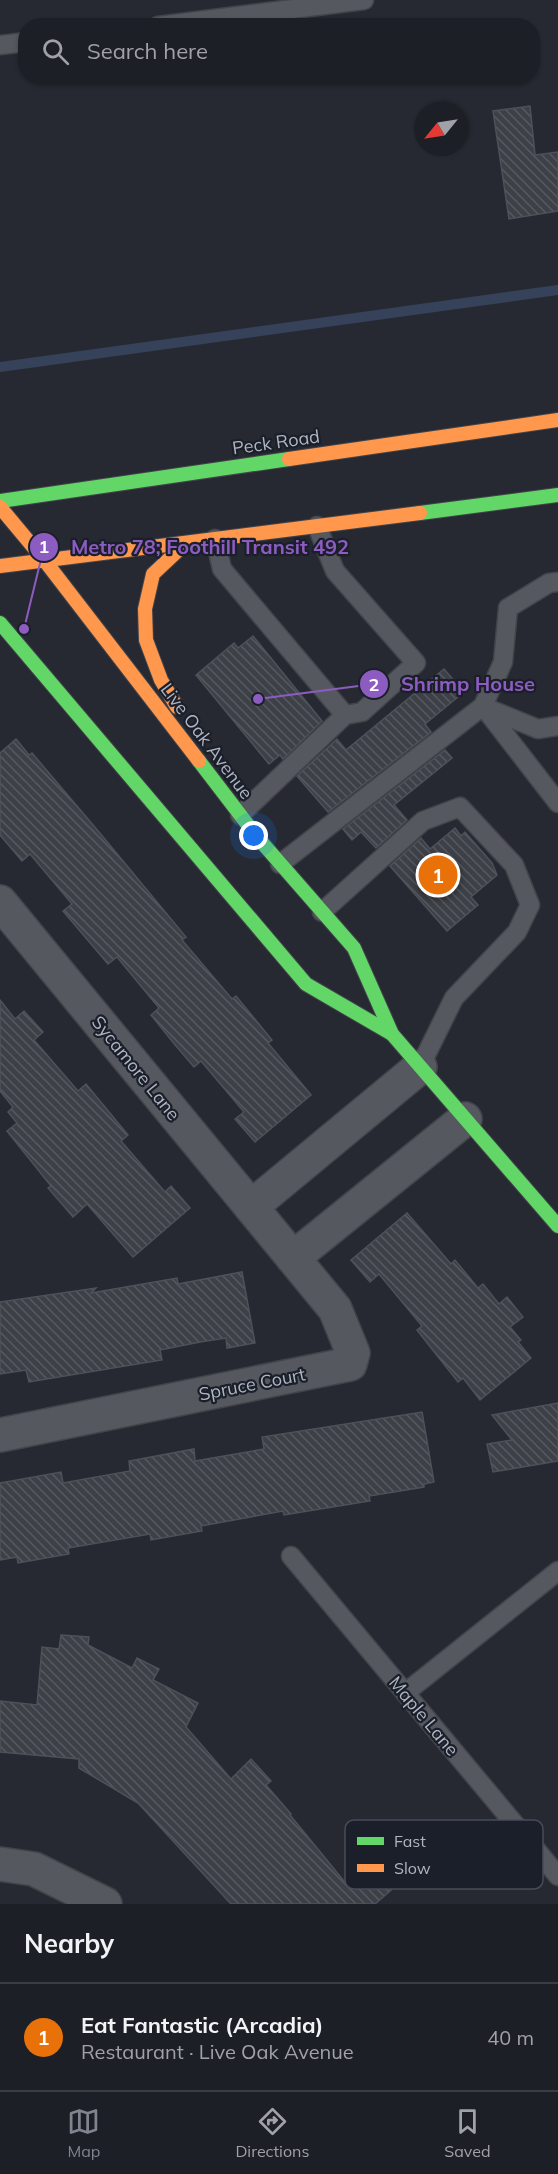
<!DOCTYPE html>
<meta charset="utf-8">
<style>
:root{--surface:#1c1f25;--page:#292c32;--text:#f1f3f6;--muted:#a0a2a7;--line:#3a3d42;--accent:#7f848f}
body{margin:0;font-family:Mulish,sans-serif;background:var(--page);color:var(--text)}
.compass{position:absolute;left:414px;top:102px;width:54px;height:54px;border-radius:50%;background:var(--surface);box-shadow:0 2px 4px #0004;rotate:240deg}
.you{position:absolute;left:254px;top:836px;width:21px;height:21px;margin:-15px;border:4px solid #fff;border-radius:50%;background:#1a73e8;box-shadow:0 0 0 9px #1a73e833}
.badge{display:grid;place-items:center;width:39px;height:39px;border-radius:50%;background:var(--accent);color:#fff;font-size:20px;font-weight:700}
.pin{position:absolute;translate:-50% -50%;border:3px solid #fff;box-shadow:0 2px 6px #0006}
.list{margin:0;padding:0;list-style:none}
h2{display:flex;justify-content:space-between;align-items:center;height:78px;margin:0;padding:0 24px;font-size:26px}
h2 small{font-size:20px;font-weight:400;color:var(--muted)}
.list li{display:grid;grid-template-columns:39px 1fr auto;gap:18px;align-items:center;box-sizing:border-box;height:108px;padding:0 24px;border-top:2px solid var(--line)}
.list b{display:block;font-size:22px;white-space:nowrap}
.list p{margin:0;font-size:20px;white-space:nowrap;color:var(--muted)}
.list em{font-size:20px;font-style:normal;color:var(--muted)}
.icon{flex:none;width:33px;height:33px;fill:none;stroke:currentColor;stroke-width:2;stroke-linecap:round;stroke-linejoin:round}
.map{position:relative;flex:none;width:558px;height:1904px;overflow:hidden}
.search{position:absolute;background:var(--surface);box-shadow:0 2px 4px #0004;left:18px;right:18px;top:18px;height:66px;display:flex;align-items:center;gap:15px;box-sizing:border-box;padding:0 21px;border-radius:24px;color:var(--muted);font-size:22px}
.sheet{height:186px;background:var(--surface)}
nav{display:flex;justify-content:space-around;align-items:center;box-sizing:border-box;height:84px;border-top:2px solid var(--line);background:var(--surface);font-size:16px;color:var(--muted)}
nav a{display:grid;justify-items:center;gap:3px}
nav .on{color:var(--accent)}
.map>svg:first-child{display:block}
</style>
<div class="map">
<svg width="558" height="1904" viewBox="0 0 558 1904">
<defs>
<pattern id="building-back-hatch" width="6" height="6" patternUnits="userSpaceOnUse" patternTransform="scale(1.5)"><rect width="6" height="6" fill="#3d4046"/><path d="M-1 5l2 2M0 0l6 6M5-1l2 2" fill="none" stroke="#56595f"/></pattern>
</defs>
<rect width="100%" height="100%" fill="#262931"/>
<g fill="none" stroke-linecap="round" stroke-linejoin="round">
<!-- stream -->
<polyline stroke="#364259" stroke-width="10" points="0,367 558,290"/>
</g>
<!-- building -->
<g fill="url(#building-back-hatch)" stroke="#4d5159" stroke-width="1.5">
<polygon points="530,106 535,155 558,152 558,211 509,219 493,111"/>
<polygon points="253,636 322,721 283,759 280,755 269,764 196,675 234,643 238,648"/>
<polygon points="444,669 464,692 425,724 431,732 328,812 297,776 337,739 346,750"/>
<polygon points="16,739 29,755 32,753 99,832 186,937 182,940 232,999 236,996 272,1040 268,1043 311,1095 255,1142 235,1119 244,1112 201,1061 194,1067 176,1046 151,1015 159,1008 117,957 108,964 63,911 72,904 30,854 22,861 0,835 0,753"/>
<polygon points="445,750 452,758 394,805 407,820 376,848 361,832 352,840 343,829"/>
<polygon points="455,828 461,836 465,832 492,863 497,875 471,897 478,905 447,931 390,866 421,838 430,849"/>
<polygon points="0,1000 15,1019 24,1011 43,1032 34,1040 78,1091 86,1084 128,1135 121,1141 165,1192 171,1186 190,1208 133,1257 87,1204 73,1217 48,1188 51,1186 7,1131 17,1123 8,1112 13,1107 0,1091"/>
<polygon points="407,1213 451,1264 455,1260 478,1288 483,1284 499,1304 507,1297 523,1317 510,1327 521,1340 518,1342 531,1358 480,1400 463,1378 458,1382 417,1330 422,1326 379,1274 370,1282 351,1260"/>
<polygon points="242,1272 255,1343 227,1348 226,1338 200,1342 160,1350 162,1360 29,1382 26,1370 0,1374 0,1302 96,1288 91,1293 177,1278 178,1284"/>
<polygon points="558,1403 558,1461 493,1472 487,1444 512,1440 492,1415"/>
<polygon points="422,1412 434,1482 424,1484 424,1487 369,1496 370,1501 284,1515 283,1511 201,1526 202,1531 151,1540 150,1534 68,1548 69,1554 18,1563 17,1557 0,1560 0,1483 61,1472 63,1483 130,1471 129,1461 194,1449 195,1461 264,1449 262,1437"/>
<polygon points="61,1635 89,1637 88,1645 132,1668 137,1658 159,1669 153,1680 198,1703 186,1727 231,1779 251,1759 271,1781 266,1785 291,1814 290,1815 348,1886 377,1861 397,1885 375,1904 231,1904 138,1803 79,1768 79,1759 0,1752 0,1701 37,1705 42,1647 59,1649"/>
</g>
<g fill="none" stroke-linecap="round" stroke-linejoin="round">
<!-- lane casing -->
<g stroke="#42444a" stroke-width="21">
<g id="lane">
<polyline points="158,26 364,0"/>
<polyline points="0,45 26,42"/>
<polyline points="215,539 222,569 345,715"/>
<polyline points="483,706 558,803"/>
<polyline points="484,707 538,729 558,726"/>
<polyline points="240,815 345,715 362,712 416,663 335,571 317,526"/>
<polyline points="280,864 483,706 503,662 508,608 549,583 558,582"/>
<polyline points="322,912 423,821 460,807 514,865 530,905 517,932 454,998 420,1067"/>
<polyline points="291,1556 558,1876"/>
<polyline points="405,1693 558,1571"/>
</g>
</g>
<!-- street casing -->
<g stroke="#42444a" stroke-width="36">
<g id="street">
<polyline points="0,902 335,1309 353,1353 350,1364 0,1435"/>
<polyline points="251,1207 420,1067"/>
<polyline points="293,1258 465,1119"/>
<polyline points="0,1864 34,1869 105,1904"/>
</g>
</g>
<!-- fast casing -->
<g stroke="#42444a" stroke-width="16">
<g id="fast">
<polyline points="0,501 289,459"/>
<polyline points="420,513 558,495"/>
<polyline points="0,623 306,984 392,1034"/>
<polyline points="199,761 258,838 354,948 392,1034 558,1226"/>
</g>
</g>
<!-- slow casing -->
<g stroke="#42444a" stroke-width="16">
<g id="slow">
<polyline points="289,459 558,420"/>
<polyline points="0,507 45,561 199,761"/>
<polyline points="0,566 420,513"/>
<polyline points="177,707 161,680 146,640 145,609 153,574 186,543"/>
</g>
</g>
<!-- lane -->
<use href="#lane" stroke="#56585f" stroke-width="18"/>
<!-- street -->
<use href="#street" stroke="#56585f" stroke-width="33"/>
<!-- fast -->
<use href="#fast" stroke="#63d668" stroke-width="14"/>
<!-- slow -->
<use href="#slow" stroke="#ff974d" stroke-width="14"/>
</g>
<g text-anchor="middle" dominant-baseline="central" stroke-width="4.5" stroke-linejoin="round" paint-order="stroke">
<!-- street labels -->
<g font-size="18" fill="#afb5c2" stroke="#1a1f2a">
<text transform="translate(276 442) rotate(-8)">Peck Road</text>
<text transform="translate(207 741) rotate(53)">Live Oak Avenue</text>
<text transform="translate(136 1068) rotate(51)">Sycamore Lane</text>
<text transform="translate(252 1384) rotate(-11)">Spruce Court</text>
<text transform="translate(424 1716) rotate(50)">Maple Lane</text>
</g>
</g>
<!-- legend -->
<rect x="345" y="1820" width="198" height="69" rx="9" fill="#1a1f2a" stroke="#474c58" stroke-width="1.5"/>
<rect x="357" y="1837" width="27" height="8" fill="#63d668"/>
<rect x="357" y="1864" width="27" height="8" fill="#ff974d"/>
<g font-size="16" fill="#afb5c2">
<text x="394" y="1847">Fast</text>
<text x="394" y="1874">Slow</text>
</g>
<!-- callouts -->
<path fill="none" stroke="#8d5cc0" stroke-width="2" d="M24 629L44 547M258 699L374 684"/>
<g fill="#8d5cc0" stroke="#1a1f2a" stroke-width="2">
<circle cx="24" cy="629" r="6"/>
<circle cx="258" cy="699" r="6"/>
<circle cx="44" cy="547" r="15"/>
<circle cx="374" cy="684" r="15"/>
</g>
<g font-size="18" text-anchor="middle" font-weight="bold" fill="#fff">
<text x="44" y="553">1</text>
<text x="374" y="691">2</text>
</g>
<g font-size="20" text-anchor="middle" font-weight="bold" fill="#8d5cc0" stroke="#1a1f2a" stroke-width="4.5" stroke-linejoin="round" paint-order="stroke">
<text x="210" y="554">Metro 78; Foothill Transit 492</text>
<text x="468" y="691">Shrimp House</text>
</g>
</svg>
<svg class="compass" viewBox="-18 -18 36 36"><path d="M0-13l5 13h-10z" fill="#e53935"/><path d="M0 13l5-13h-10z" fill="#a0a2a7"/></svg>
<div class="you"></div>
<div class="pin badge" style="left:438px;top:875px;background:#e8710a">1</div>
<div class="search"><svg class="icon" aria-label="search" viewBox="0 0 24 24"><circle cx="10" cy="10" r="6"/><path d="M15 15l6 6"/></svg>Search here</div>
</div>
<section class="sheet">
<h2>Nearby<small></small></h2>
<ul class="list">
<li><span class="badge" style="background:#e8710a">1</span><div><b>Eat Fantastic (Arcadia)</b><p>Restaurant · Live Oak Avenue</p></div><em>40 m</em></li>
</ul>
</section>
<nav>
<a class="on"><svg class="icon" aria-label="map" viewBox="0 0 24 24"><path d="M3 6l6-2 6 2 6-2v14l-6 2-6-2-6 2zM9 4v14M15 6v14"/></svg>Map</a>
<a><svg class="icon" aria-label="directions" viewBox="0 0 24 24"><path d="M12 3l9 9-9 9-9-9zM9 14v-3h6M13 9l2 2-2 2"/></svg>Directions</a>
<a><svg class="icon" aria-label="saved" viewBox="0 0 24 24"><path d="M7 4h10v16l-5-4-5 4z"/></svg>Saved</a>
</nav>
